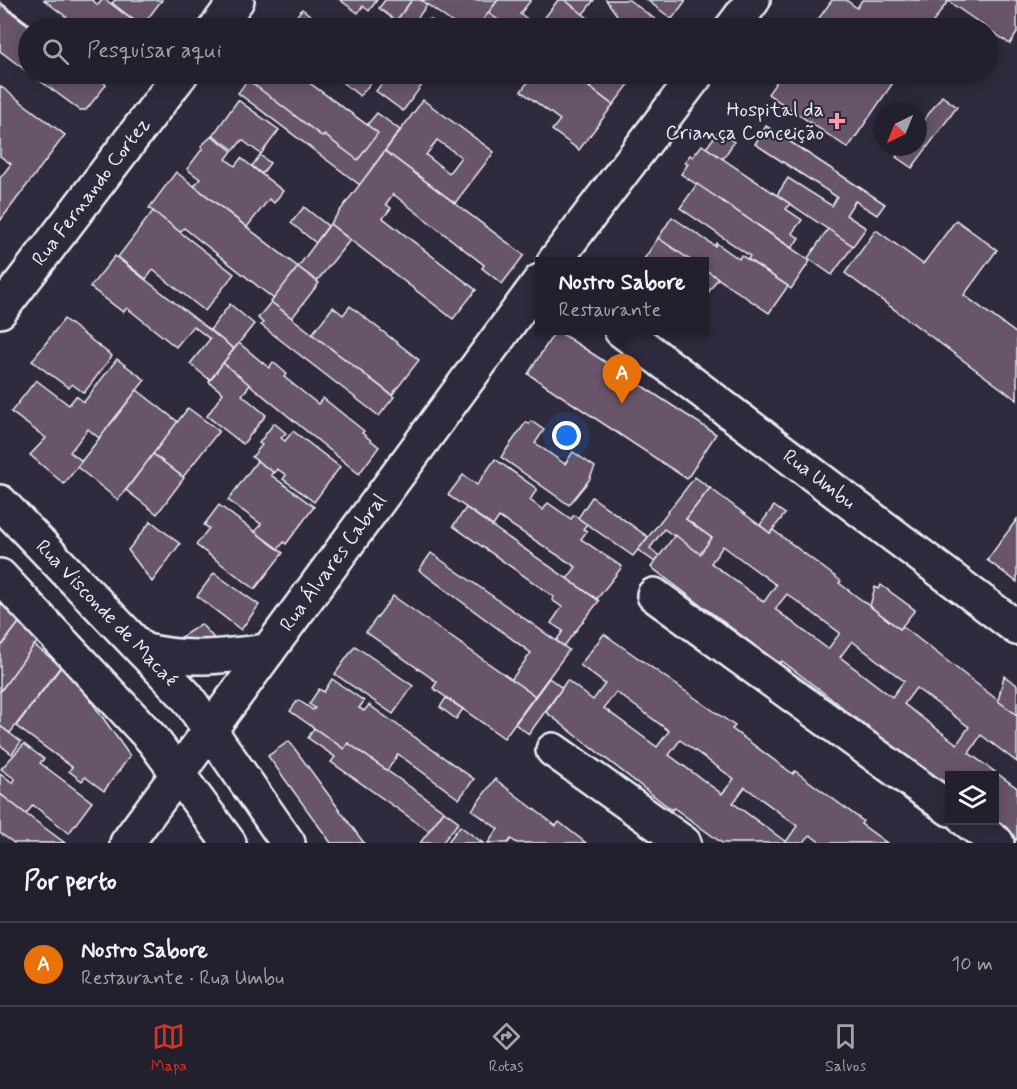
<!DOCTYPE html>
<html lang="pt">
<meta charset="utf-8">
<style>
:root{--surface:#23202e;--page:#2b2836;--text:#f1f3f6;--muted:#a3a3aa;--line:#403e4a;--accent:#d93025}
body{margin:0;font-family:Mynerve,sans-serif;background:var(--page);color:var(--text)}
.controls{position:absolute;right:18px;bottom:18px;display:grid;overflow:hidden;border-radius:0px;box-shadow:0 3px 15px #0003}
.controls button{width:54px;height:54px;display:grid;place-items:center;padding:0;border:0;border-bottom:2px solid var(--line);background:var(--surface);color:var(--text);font:30px sans-serif}
.compass{position:absolute;left:873px;top:102px;width:54px;height:54px;border-radius:50%;background:var(--surface);box-shadow:0 3px 15px #0003;rotate:223deg}
.you{position:absolute;left:567px;top:436px;width:21px;height:21px;margin:-15px;border:4px solid #fff;border-radius:50%;background:#1a73e8;box-shadow:0 0 0 9px #1a73e833}
.badge{display:grid;place-items:center;width:39px;height:39px;border-radius:50%;background:var(--accent);color:#fff;font-size:20px;font-weight:700}
.pin{position:absolute;translate:-50% -50px;filter:drop-shadow(0 2px 3px #0008)}
.pin::after{content:'';position:absolute;top:32px;width:21px;height:18px;background:inherit;clip-path:polygon(0 0,100% 0,50% 100%)}
.popup{position:absolute;left:535px;top:257px;width:174px;height:78px;box-sizing:border-box;display:grid;place-content:center;border-radius:0px;background:var(--surface);filter:drop-shadow(0 2px 4px #0005);font-size:20px;white-space:nowrap;color:var(--muted)}
.popup b{font-size:22px;color:var(--text)}
.popup::after{content:'';position:absolute;left:50%;top:100%;margin-left:-12px;border:12px solid transparent;border-top-color:var(--surface)}
.list{margin:0;padding:0;list-style:none}
h2{display:flex;justify-content:space-between;align-items:center;height:78px;margin:0;padding:0 24px;font-size:26px}
h2 small{font-size:20px;font-weight:400;color:var(--muted)}
.list li{display:grid;grid-template-columns:39px 1fr auto;gap:18px;align-items:center;box-sizing:border-box;height:84px;padding:0 24px;border-top:2px solid var(--line)}
.list b{display:block;font-size:22px;white-space:nowrap}
.list p{margin:0;font-size:20px;white-space:nowrap;color:var(--muted)}
.list em{font-size:20px;font-style:normal;color:var(--muted)}
.icon{flex:none;width:33px;height:33px;fill:none;stroke:currentColor;stroke-width:2;stroke-linecap:round;stroke-linejoin:round}
.map{position:relative;flex:none;width:1017px;height:843px;overflow:hidden}
.search{position:absolute;background:var(--surface);box-shadow:0 3px 15px #0003;left:18px;right:18px;top:18px;height:66px;display:flex;align-items:center;gap:15px;box-sizing:border-box;padding:0 21px;border-radius:33px;color:var(--muted);font-size:22px}
.sheet{height:162px;background:var(--surface)}
nav{display:flex;justify-content:space-around;align-items:center;box-sizing:border-box;height:84px;border-top:2px solid var(--line);background:var(--surface);font-size:16px;color:var(--muted)}
nav a{display:grid;justify-items:center;gap:3px}
nav .on{color:var(--accent)}
.map>svg:first-child{display:block}
</style>
<div class="map">
<svg width="1017" height="843" viewBox="0 0 1017 843">
<rect width="100%" height="100%" fill="#2f2a3d"/>
<filter id="ink" filterUnits="userSpaceOnUse"><feTurbulence type="fractalNoise" baseFrequency=".0167" numOctaves="2"/><feDisplacementMap in="SourceGraphic" scale="12" xChannelSelector="R" yChannelSelector="G"/><feConvolveMatrix kernelMatrix="1 2 1 2 8 2 1 2 1" color-interpolation-filters="sRGB"/></filter>
<g filter="url(#ink)">
<!-- building -->
<g fill="#69546b" stroke="#e8f1f8" stroke-width="1.5" fill-rule="evenodd">
<polygon points="44,0 92,0 98,5 102,0 106,0 141,27 81,28"/>
<polygon points="115,0 162,0 142,26 112,3"/>
<polygon points="340,0 377,0 369,11 363,6 358,13"/>
<polygon points="385,0 412,0 396,21 379,8"/>
<polygon points="412,0 421,0 427,5 410,28 407,28 396,21"/>
<polygon points="421,0 498,0 477,28 460,28"/>
<polygon points="498,0 531,0 520,14 529,20 523,28 510,28 488,13"/>
<polygon points="558,0 565,0 593,22 591,25 595,28 537,28"/>
<polygon points="565,0 594,0 583,14"/>
<polygon points="629,0 667,28 607,28 617,15 606,0"/>
<polygon points="647,0 686,0 672,19"/>
<polygon points="832,0 846,0 857,8 862,0 1017,0 1017,33 1010,44 948,1 929,28 812,28"/>
<polygon points="0,2 35,28 32,28"/>
<polygon points="0,4 32,28 28,28 28,72 0,51"/>
<polygon points="302,9 328,28 287,28"/>
<polygon points="488,13 510,28 477,28"/>
<polygon points="48,18 61,28 40,28"/>
<polygon points="430,19 443,28 423,28"/>
<polygon points="31,74 97,74 106,85 86,110 80,110"/>
<polygon points="252,74 297,74 367,125 377,113 400,130 360,185 238,93"/>
<polygon points="252,74 297,74 378,133 358,160 324,135 323,137 248,80"/>
<polygon points="342,74 378,74 360,96 338,79"/>
<polygon points="389,74 407,74 422,85 403,111 376,91"/>
<polygon points="534,74 571,74 613,105 579,150 552,130 560,120 521,91"/>
<polygon points="588,74 637,74 613,105 583,82"/>
<polygon points="782,74 899,74 848,148 768,94"/>
<polygon points="0,86 65,135 0,221 0,178 11,164 0,156"/>
<polygon points="942,96 957,107 912,168 896,157 904,147 918,147 918,128"/>
<polygon points="238,100 279,130 261,154 242,140 234,150 213,135"/>
<path d="M423 100 494 152 455 203 385 151ZM437 140 461 157 449 173 426 155Z"/>
<polygon points="766,126 885,204 877,215 855,201 846,215 866,228 853,246 777,195 788,178 832,206 837,197 755,144"/>
<polygon points="719,131 734,142 723,159 706,148"/>
<polygon points="212,136 232,151 226,159 235,166 241,158 283,191 274,203 269,199 247,227 194,186 200,179 187,169 203,148 201,146"/>
<polygon points="702,145 790,204 786,209 802,220 792,233 799,238 792,248 681,174 688,164 685,162 690,155 693,157"/>
<polygon points="385,151 524,255 502,284 482,268 484,265 393,194 386,204 391,208 383,218 476,290 453,319 330,224"/>
<polygon points="260,155 270,163 262,174 252,166"/>
<polygon points="176,172 298,267 274,299 184,228 180,232 149,208"/>
<polygon points="697,184 810,261 791,289 748,259 750,256 680,208"/>
<polygon points="304,207 328,226 316,243 291,223"/>
<polygon points="153,211 234,274 205,311 153,270 146,279 118,257"/>
<polygon points="672,217 715,246 716,243 739,259 741,255 788,286 769,313 704,269 704,262 693,262 658,238"/>
<polygon points="956,220 997,250 964,295 1017,334 1017,400 845,273 876,230 923,264"/>
<polygon points="330,224 350,240 317,281 298,267"/>
<polygon points="828,229 853,246 832,275 808,258"/>
<polygon points="658,238 693,262 642,262"/>
<polygon points="115,256 234,349 210,380 190,364 210,339 193,326 176,347 127,308 123,312 90,287"/>
<polygon points="298,267 319,283 292,318 271,302"/>
<polygon points="704,269 718,278 704,299"/>
<polygon points="271,302 394,397 379,416 261,325 263,323 258,318"/>
<polygon points="230,304 254,324 234,349 210,330"/>
<polygon points="350,306 419,360 392,395 312,334 333,307 343,315"/>
<polygon points="64,319 112,356 84,393 72,384 69,388 32,361"/>
<polygon points="556,330 716,434 687,479 528,374"/>
<polygon points="239,343 269,368 273,362 287,374 284,377 318,404 323,398 364,431 362,433 379,447 359,474 223,363"/>
<polygon points="117,359 145,380 99,438 88,429 70,452 82,461 64,484 30,455 46,438 11,412 36,380 69,405 76,396 84,402"/>
<polygon points="223,363 250,385 242,395 266,415 243,444 207,416 223,393 209,382"/>
<polygon points="137,390 178,422 118,500 77,467"/>
<polygon points="188,408 219,431 183,477 153,454"/>
<polygon points="531,421 544,430 535,443 565,464 573,452 595,467 589,480 569,505 501,457 526,422 529,424"/>
<polygon points="274,423 286,433 281,438 285,441 293,431 340,467 314,502 283,479 286,475 277,469 274,473 252,457 262,445 259,443"/>
<polygon points="153,454 184,478 157,514 126,490"/>
<polygon points="495,459 537,489 530,500 543,510 548,503 571,519 574,515 587,524 583,529 587,531 581,539 622,567 597,599 567,579 576,567 499,517 493,526 448,495 463,475 477,485"/>
<polygon points="257,461 273,472 271,475 314,507 286,544 284,542 278,549 255,532 261,524 228,500"/>
<polygon points="695,477 710,488 686,519 712,538 700,554 664,529 650,548 659,556 655,562 638,550"/>
<path d="M710 488 770 533 773 530 841 581 839 583 900 629 902 626 1017 715V762L981 735 969 753 1017 788V840L990 820H994V776H950V786L840 709 842 707 782 661 779 664 651 567 675 535 700 554 712 538 686 519ZM723 546 776 585 764 602 711 563ZM787 594 840 633 828 649 775 609ZM852 641 904 681 892 697 840 657ZM916 688 969 727 957 744 904 704Z"/>
<polygon points="592,497 648,537 633,556 578,518"/>
<polygon points="219,505 283,553 255,589 196,545 209,528 204,525"/>
<polygon points="774,506 785,514 770,533 760,525"/>
<polygon points="466,508 599,601 564,646 556,641 563,631 551,623 562,607 552,600 554,597 453,526"/>
<polygon points="1017,519 1017,582 987,560"/>
<polygon points="151,521 180,544 152,582 128,550"/>
<polygon points="431,553 569,650 535,696 511,680 531,653 419,570"/>
<polygon points="214,573 259,605 241,630 197,596"/>
<polygon points="881,585 915,610 900,629 870,606 875,587 879,589"/>
<polygon points="393,596 535,696 504,738 433,688 437,682 366,632"/>
<polygon points="0,597 27,612 0,648"/>
<polygon points="27,612 43,634 0,692 0,648"/>
<polygon points="201,624 223,648 204,655 181,637"/>
<path d="M604 634 735 726 732 729 793 774 795 771 863 821 861 824 887 843H821L810 835 803 843H722L674 808 672 810 546 712 567 680 593 700 605 684 580 665ZM616 692 669 731 657 747 604 708ZM680 740 734 779 722 794 669 755ZM745 787 797 826 786 842 733 803Z"/>
<polygon points="34,645 61,666 10,733 0,726 0,692"/>
<polygon points="355,646 413,686 393,714 335,674"/>
<polygon points="64,663 130,756 104,791 85,777 82,781 69,771 72,767 16,726"/>
<polygon points="1004,676 1017,685 1017,715 998,701"/>
<polygon points="549,678 562,688 529,734 515,724"/>
<polygon points="332,679 364,701 359,708 364,711 369,705 474,779 459,799 398,754 387,771 348,743 344,749 290,711 298,700 313,710 315,708 309,704 319,689 324,692"/>
<polygon points="446,698 463,709 456,719 440,707"/>
<polygon points="0,726 21,742 12,754 0,745"/>
<polygon points="314,728 344,749 348,743 444,811 429,831 331,762 335,757 308,738"/>
<polygon points="289,741 364,843 331,843 268,756"/>
<polygon points="24,744 44,759 40,763 92,802 69,833 33,805 26,814 0,794 0,773 13,783 15,779 1,769"/>
<polygon points="495,779 556,826 559,822 586,843 517,843 511,839 508,843 488,843 498,829 472,810"/>
<polygon points="0,794 26,814 65,843 14,843 0,833"/>
<polygon points="444,811 459,822 442,843 420,843"/>
<polygon points="460,826 483,843 447,843"/>
</g>
<g fill="none" stroke-linecap="round" stroke-linejoin="round">
<!-- minor casing -->
<g stroke="#e8f1f8" stroke-width="38">
<g id="minor">
<polyline points="216,28 237,0"/>
<polyline points="732,28 753,0"/>
<polyline points="554,262 697,74"/>
<path id="s1" d="M0 311 181 74"/>
<path id="s2" d="M621 330 1017 628"/>
<path id="s3" d="M0 502 187 697 288 843"/>
<polyline points="0,576 153,740 229,843"/>
<polyline points="654,595 950,809"/>
<path d="M142 650C188 662 223 656 268 651"/>
<polyline points="553,750 684,843"/>
<polyline points="966,820 997,843"/>
<path id="s4" d="M127 843 540 281"/>
</g>
</g>
<!-- minor -->
<use href="#minor" stroke="#2f2a3d" stroke-width="33"/>
</g>
</g>
<!-- markers -->
<path fill="#ff9aa2" stroke="#2f2a3d" stroke-width="2" d="M834 112h6v6h6v6h-6v6h-6v-6h-6v-6h6z"/>
<g text-anchor="middle" dominant-baseline="central" stroke-width="4.5" stroke-linejoin="round" paint-order="stroke">
<!-- poi labels -->
<g font-size="20" fill="#e8f1f8" stroke="#2f2a3d" text-anchor="end">
<text x="824" y="110">Hospital da<tspan x="824" dy="23">Criança Conceição</tspan></text>
</g>
<!-- street labels -->
<g font-size="20" fill="#e8f1f8" stroke="#2f2a3d">
<text stroke="none"><textPath href="#s1" startOffset="150">Rua Fernando Cortez</textPath></text>
<text stroke="none"><textPath href="#s2" startOffset="248">Rua Umbu</textPath></text>
<text stroke="none"><textPath href="#s4" startOffset="348">Rua Álvares Cabral</textPath></text>
<text stroke="none"><textPath href="#s3" startOffset="154">Rua Visconde de Macaé</textPath></text>
</g>
</g>
</svg>
<div class="controls">
<button><svg class="icon" aria-label="layers" viewBox="0 0 24 24"><path d="M12 4l9 5-9 5-9-5zM3 14l9 5 9-5"/></svg></button>
</div>
<svg class="compass" viewBox="-18 -18 36 36"><path d="M0-13l5 13h-10z" fill="#e53935"/><path d="M0 13l5-13h-10z" fill="#a3a3aa"/></svg>
<div class="you"></div>
<div class="pin badge" style="left:622px;top:404px;background:#e8710a">A</div>
<div class="popup"><b>Nostro Sabore</b>Restaurante</div>
<div class="search"><svg class="icon" aria-label="search" viewBox="0 0 24 24"><circle cx="10" cy="10" r="6"/><path d="M15 15l6 6"/></svg>Pesquisar aqui</div>
</div>
<section class="sheet">
<h2>Por perto<small></small></h2>
<ul class="list">
<li><span class="badge" style="background:#e8710a">A</span><div><b>Nostro Sabore</b><p>Restaurante · Rua Umbu</p></div><em>10 m</em></li>
</ul>
</section>
<nav>
<a class="on"><svg class="icon" aria-label="map" viewBox="0 0 24 24"><path d="M3 6l6-2 6 2 6-2v14l-6 2-6-2-6 2zM9 4v14M15 6v14"/></svg>Mapa</a>
<a><svg class="icon" aria-label="directions" viewBox="0 0 24 24"><path d="M12 3l9 9-9 9-9-9zM9 14v-3h6M13 9l2 2-2 2"/></svg>Rotas</a>
<a><svg class="icon" aria-label="saved" viewBox="0 0 24 24"><path d="M7 4h10v16l-5-4-5 4z"/></svg>Salvos</a>
</nav>
